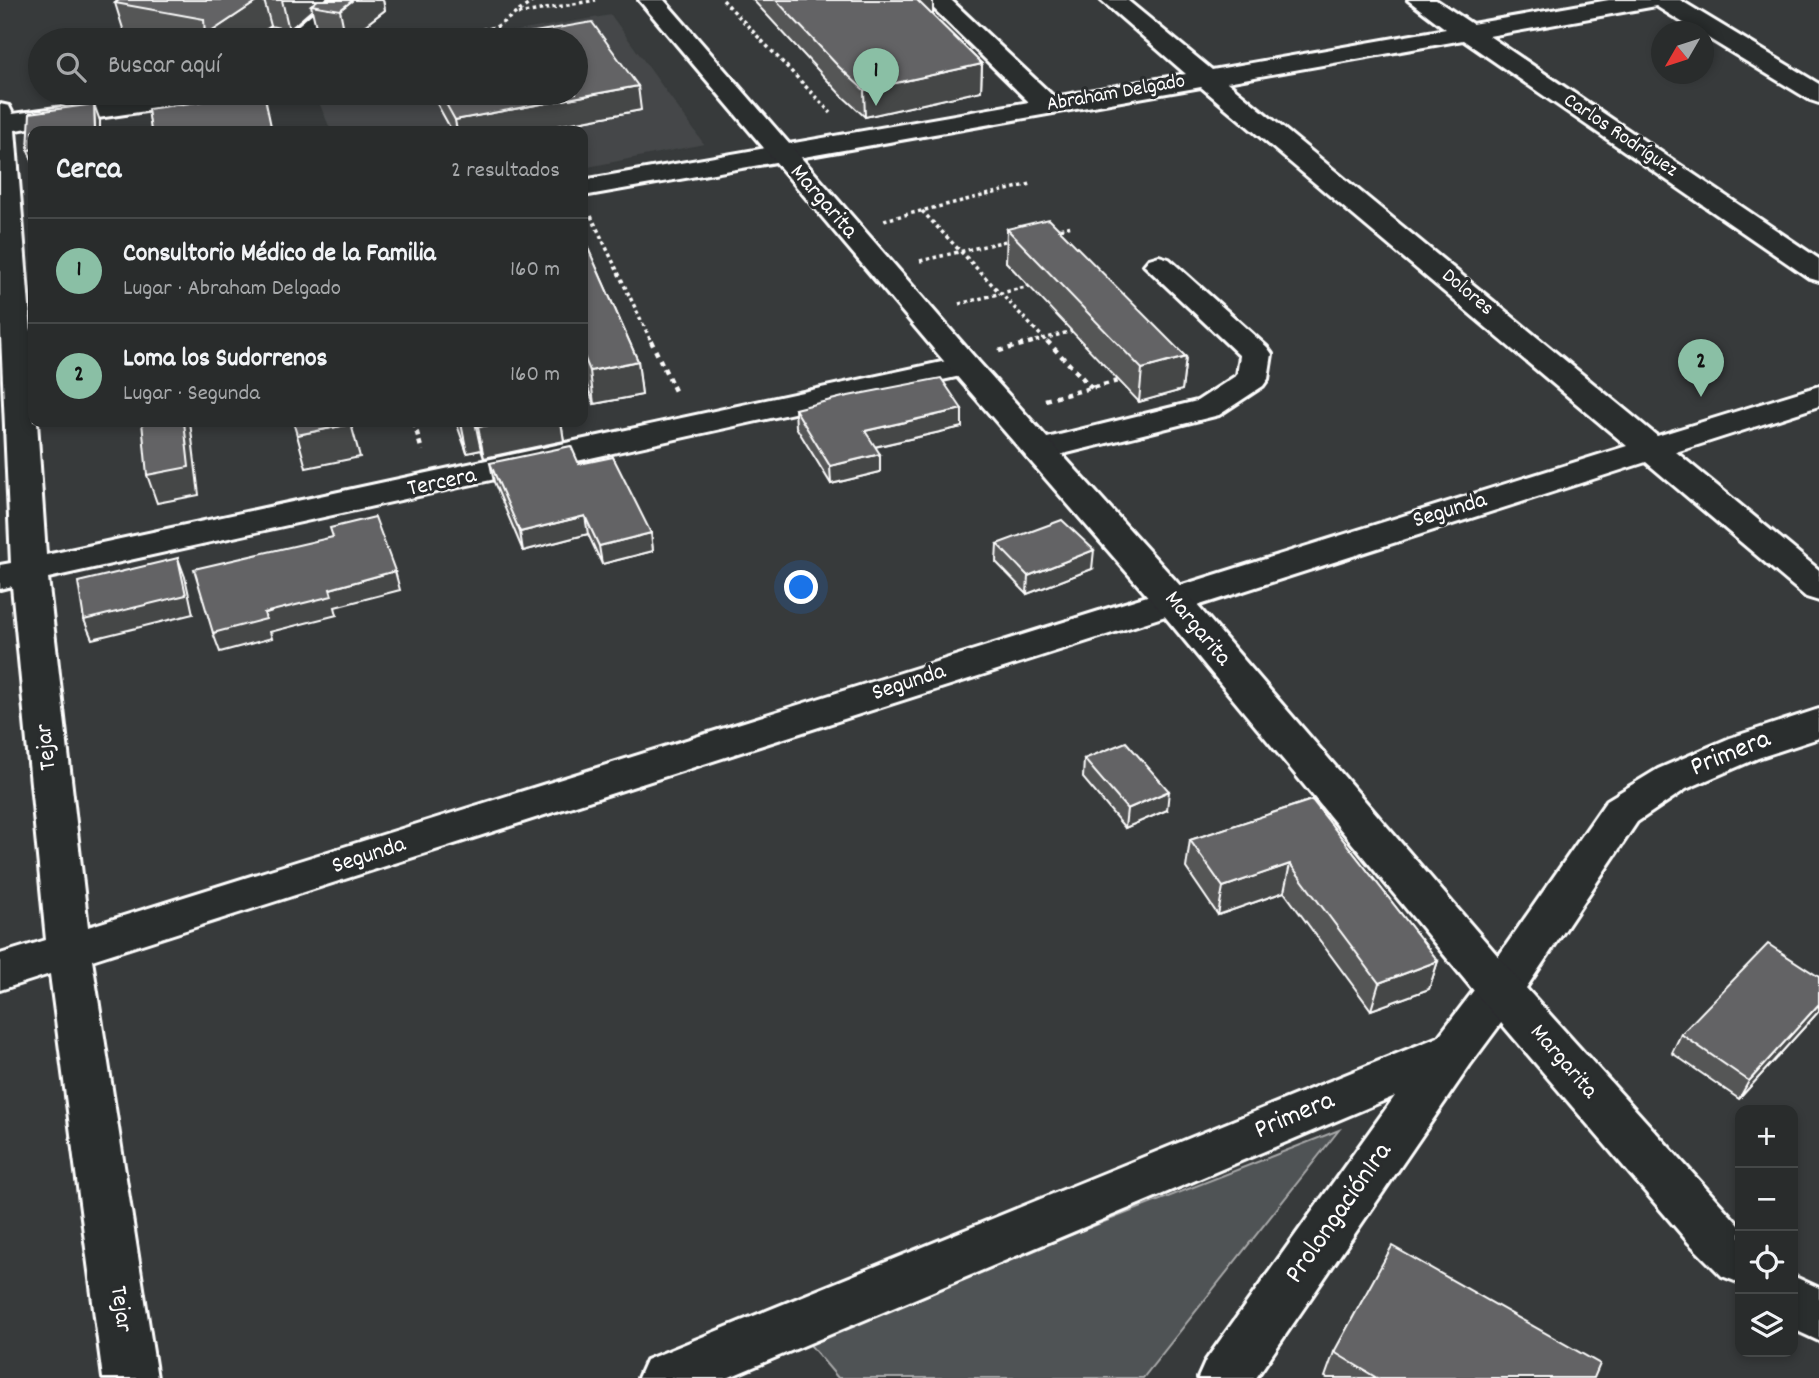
<!DOCTYPE html>
<html lang="es">
<meta charset="utf-8">
<style>
:root{--surface:#292c2c;--page:#313434;--text:#f1f3f6;--muted:#a5a7a9;--line:#454848;--accent:#8abfa5}
body{margin:0;font-family:Dekko,sans-serif;background:var(--page);color:var(--text)}
.controls{position:absolute;right:21px;bottom:21px;display:grid;overflow:hidden;border-radius:14px;box-shadow:0 4px 10px #0003}
.controls button{width:63px;height:63px;display:grid;place-items:center;padding:0;border:0;border-bottom:2px solid var(--line);background:var(--surface);color:var(--text);font:35px sans-serif}
.compass{position:absolute;left:1651px;top:21px;width:63px;height:63px;border-radius:50%;background:var(--surface);box-shadow:0 4px 10px #0003;rotate:231deg}
.you{position:absolute;left:802px;top:588px;width:24px;height:24px;margin:-18px;border:5px solid #fff;border-radius:50%;background:#1a73e8;box-shadow:0 0 0 10px #1a73e833}
.badge{display:grid;place-items:center;width:46px;height:46px;border-radius:50%;background:var(--accent);color:#111;font-size:23px;font-weight:700}
.pin{position:absolute;translate:-50% -58px;filter:drop-shadow(0 2px 4px #0008)}
.pin::after{content:'';position:absolute;top:37px;width:24px;height:21px;background:inherit;clip-path:polygon(0 0,100% 0,50% 100%)}
.list{margin:0;padding:0;list-style:none}
h2{display:flex;justify-content:space-between;align-items:center;height:91px;margin:0;padding:0 28px;font-size:30px}
h2 small{font-size:23px;font-weight:400;color:var(--muted)}
.list li{display:grid;grid-template-columns:46px 1fr auto;gap:21px;align-items:center;box-sizing:border-box;height:105px;padding:0 28px;border-top:2px solid var(--line)}
.list b{display:block;font-size:26px;white-space:nowrap}
.list p{margin:0;font-size:23px;white-space:nowrap;color:var(--muted)}
.list em{font-size:23px;font-style:normal;color:var(--muted)}
.icon{flex:none;width:38px;height:38px;fill:none;stroke:currentColor;stroke-width:2;stroke-linecap:round;stroke-linejoin:round}
.map{position:relative;flex:none;width:1819px;height:1378px;overflow:hidden}
.search{position:absolute;background:var(--surface);box-shadow:0 4px 10px #0003;left:28px;top:28px;width:560px;height:77px;display:flex;align-items:center;gap:18px;box-sizing:border-box;padding:0 24px;border-radius:38px;color:var(--muted);font-size:26px}
.panel{position:absolute;background:var(--surface);box-shadow:0 4px 10px #0003;left:28px;top:126px;width:560px;height:301px;border-radius:14px}
.map>svg:first-child{display:block}
</style>
<div class="map">
<svg width="1819" height="1378" viewBox="0 0 1819 1378">
<rect width="100%" height="100%" fill="#373a3b"/>
<filter id="ink" filterUnits="userSpaceOnUse"><feTurbulence type="fractalNoise" baseFrequency=".0143" numOctaves="2"/><feDisplacementMap in="SourceGraphic" scale="14" xChannelSelector="R" yChannelSelector="G"/><feConvolveMatrix kernelMatrix="1 2 1 2 8 2 1 2 1" color-interpolation-filters="sRGB"/></filter>
<g filter="url(#ink)">
<!-- built -->
<polygon fill="#444748" points="611,15 704,144 583,168 583,131 331,131 315,93 576,93 576,40 465,40"/>
<!-- green -->
<polygon fill="#505354" stroke="#a8a9aa" stroke-width="2" points="1339,1130 1143,1378 838,1378 805,1339"/>
<g fill="none" stroke-linecap="round" stroke-linejoin="round">
<!-- minor casing -->
<g stroke="#fff" stroke-width="6">
<g id="minor">
<polygon points="328,0 355,0 308,40 281,40"/>
<polygon points="925,0 951,0 1054,97 1186,74 1101,0 1127,0 1212,70 1446,29 1408,0 1436,0 1472,24 1609,0 1680,0 1819,84 1819,103 1810,100 1703,35 1703,32 1698,32 1656,6 1489,36 1819,259 1819,281 1809,278 1463,40 1227,82 1657,436 1819,386 1819,406 1676,452 1819,570 1819,601 1806,597 1646,462 92,960 157,1378 103,1378 50,974 0,990 0,954 46,940 12,586 0,589 0,565 11,563 0,312 0,104 9,106 13,114 163,93 228,93 224,98 215,101 15,130 33,357 33,422 37,422 46,555 965,357 976,359 981,366 976,373 965,375 48,578 88,927 1627,446 1201,87 583,196 583,180 1029,102"/>
<polygon points="1159,256 1169,259 1267,347 1272,354 1268,379 1263,386 1219,415 1039,460 1027,457 1022,450 1027,443 1197,401 1237,375 1240,356 1144,265 1149,259"/>
<polygon points="1819,709 1819,738 1758,758 1686,789 1637,822 1516,1003 1470,1065 1256,1378 1198,1378 1206,1360 1395,1096 727,1378 638,1378 646,1360 1438,1037 1484,977 1607,800 1658,769 1730,738"/>
</g>
</g>
<!-- major casing -->
<g stroke="#fff" stroke-width="6">
<g id="major">
<polygon points="639,0 664,0 976,359 1184,590 1516,977 1740,1226 1740,1283 1722,1276 1689,1243 1484,1003 1158,608 954,373"/>
<polygon points="1793,1276 1819,1288 1819,1341 1793,1329"/>
</g>
</g>
<!-- path-far1 -->
<g stroke="#fff" stroke-width="3.5" stroke-dasharray="3.5 3.5" stroke-linecap="butt">
<polyline points="723,0 831,113"/>
<polyline points="518,14 596,0"/>
<polyline points="420,40 496,27 535,0"/>
<polyline points="922,211 1048,343"/>
<polyline points="591,216 652,343"/>
<polyline points="884,220 1031,184"/>
<polyline points="1053,230 1073,226"/>
<polyline points="920,261 1010,240"/>
<polyline points="959,304 1029,286"/>
<polyline points="1029,343 1072,331"/>
</g>
<!-- path -->
<g stroke="#fff" stroke-width="4.5" stroke-dasharray="5 5" stroke-linecap="butt">
<polyline points="651,341 677,395"/>
<polyline points="1047,341 1092,388"/>
<polyline points="999,351 1036,341"/>
<polyline points="1045,400 1118,381"/>
<polyline points="414,422 422,451"/>
</g>
<!-- minor -->
<use href="#minor" fill="#2a2d2e" fill-rule="evenodd"/>
<!-- major -->
<use href="#major" fill="#2a2d2e" fill-rule="evenodd"/>
</g>
<!-- wall -->
<g fill="#555657" stroke="#fff" stroke-width="2">
<polygon points="119,0 383,0 385,10 346,40 318,35 312,10 289,30 271,26 251,40 167,40 124,32 115,3"/>
<polygon points="753,0 933,0 933,16 982,64 981,91 865,117 840,94"/>
<polygon points="431,93 576,93 641,110 530,131 452,131"/>
<polygon points="1007,229 1186,357 1182,390 1139,402 1006,262"/>
<polygon points="583,237 638,361 642,395 594,404 583,375"/>
<polygon points="795,409 962,409 962,427 875,447 880,472 831,484 796,427"/>
<polygon points="456,422 561,422 564,441 484,458 481,450 467,453"/>
<polygon points="490,463 579,464 651,533 653,551 602,564 588,534 523,551 494,482"/>
<polygon points="997,544 1092,569 1027,594 996,562"/>
<polygon points="1084,759 1167,810 1125,828 1083,778"/>
<polygon points="1312,800 1438,961 1429,989 1371,1010 1284,892 1218,915 1186,868 1190,840"/>
<polygon points="1819,977 1819,1011 1739,1099 1672,1053 1681,1034"/>
<polygon points="1334,1352 1594,1378 1327,1378 1325,1377"/>
</g>
<!-- shaded-wall -->
<g fill="#454647" stroke="#fff" stroke-width="2">
<polygon points="259,0 264,0 271,26 251,40 206,40 205,36"/>
<polygon points="282,0 324,0 311,5 312,10 289,30"/>
<polygon points="353,0 383,0 385,10 346,40 340,10"/>
<polygon points="916,0 933,0 933,22"/>
<polygon points="982,64 981,91 865,117 864,90"/>
<polygon points="638,86 641,110 530,131 457,131 455,120"/>
<polygon points="94,104 100,121 100,131 95,131"/>
<polygon points="33,149 33,163 28,150"/>
<polygon points="1186,357 1182,390 1139,402 1142,369"/>
<polygon points="638,361 642,395 594,404 590,371"/>
<polygon points="962,409 962,427 865,449 865,431"/>
<polygon points="184,422 190,422 199,495 157,503 147,475"/>
<polygon points="466,422 475,422 481,450 467,453 461,423"/>
<polygon points="504,422 561,422 564,441 484,458 478,427"/>
<polygon points="351,424 360,457 306,468 297,435"/>
<polygon points="880,454 880,472 831,484 830,466"/>
<polygon points="585,516 588,534 523,551 520,532"/>
<polygon points="651,533 653,551 602,564 599,546"/>
<polygon points="1094,550 1092,569 1027,594 1028,576"/>
<polygon points="178,558 185,577 193,614 92,639 84,620"/>
<polygon points="395,571 400,590 335,607 337,615 270,632 272,638 220,652 213,633 330,589"/>
<polygon points="1169,791 1167,810 1125,828 1127,809"/>
<polygon points="1290,864 1284,892 1218,915 1223,887"/>
<polygon points="1438,961 1429,989 1371,1010 1379,983"/>
<polygon points="1819,1004 1819,1011 1739,1099 1749,1081"/>
</g>
<!-- building -->
<g fill="#636465" stroke="#fff" stroke-width="2">
<polygon points="119,0 259,0 205,36 204,19 115,3"/>
<polygon points="318,0 353,0 340,10 311,5"/>
<polygon points="776,0 917,0 982,64 864,90 839,67"/>
<polygon points="592,22 638,86 455,120 440,93 576,93 576,40 488,40"/>
<polygon points="260,93 264,93 272,131 151,131 148,109"/>
<polygon points="94,104 95,131 33,131 33,149 28,150 30,113"/>
<polygon points="1049,219 1186,357 1142,369 1007,229"/>
<polygon points="583,237 638,361 590,371 583,354"/>
<polygon points="941,378 962,409 865,431 880,454 830,466 795,409 843,397"/>
<polygon points="142,422 184,422 189,467 147,475"/>
<polygon points="293,422 351,422 351,424 297,435"/>
<polygon points="476,422 504,422 478,427"/>
<polygon points="571,446 579,464 613,457 651,533 599,546 585,516 520,532 490,463"/>
<polygon points="375,517 395,571 330,589 332,596 264,613 266,619 213,633 194,569 333,537 330,528"/>
<polygon points="1062,520 1094,550 1028,576 997,544"/>
<polygon points="178,558 186,595 84,620 78,582"/>
<polygon points="1126,742 1169,791 1127,809 1084,759"/>
<polygon points="1312,800 1438,961 1379,983 1290,864 1223,887 1190,840"/>
<polygon points="1768,944 1819,977 1819,1004 1749,1081 1681,1034"/>
<polygon points="1392,1246 1600,1364 1594,1378 1377,1378 1334,1352"/>
</g>
</g>
<g text-anchor="middle" dominant-baseline="central" stroke-width="6" stroke-linejoin="round" paint-order="stroke">
<!-- far-street labels -->
<g font-size="21" fill="#fff" stroke="#2a2d2e">
<text transform="translate(1116 94) rotate(-10)">Abraham Delgado</text>
<text transform="translate(1620 136) rotate(34)">Carlos Rodríguez</text>
<text transform="translate(1467 293) rotate(40)">Dolores</text>
</g>
<!-- street labels -->
<g font-size="24" fill="#fff" stroke="#2a2d2e">
<text transform="translate(823 202) rotate(49)">Margarita</text>
<text transform="translate(442 483) rotate(-12)">Tercera</text>
<text transform="translate(1450 511) rotate(-17)">Segunda</text>
<text transform="translate(1197 629) rotate(50)">Margarita</text>
<text transform="translate(909 683) rotate(-18)">Segunda</text>
<text transform="translate(47 747) rotate(-96)">Tejar</text>
<text transform="translate(369 856) rotate(-18)">Segunda</text>
<text transform="translate(1563 1062) rotate(49)">Margarita</text>
<text transform="translate(120 1309) rotate(82)">Tejar</text>
</g>
<!-- near-street labels -->
<g font-size="28" fill="#fff" stroke="#2a2d2e">
<text transform="translate(1731 755) rotate(-22)">Primera</text>
<text transform="translate(1295 1117) rotate(-23)">Primera</text>
<text transform="translate(1340 1214) rotate(-55)">Prolongación1ra</text>
</g>
</g>
</svg>
<div class="controls">
<button>+</button>
<button>−</button>
<button><svg class="icon" aria-label="locate" viewBox="0 0 24 24"><circle cx="12" cy="12" r="6"/><path d="M12 2v4M12 18v4M2 12h4M18 12h4"/></svg></button>
<button><svg class="icon" aria-label="layers" viewBox="0 0 24 24"><path d="M12 4l9 5-9 5-9-5zM3 14l9 5 9-5"/></svg></button>
</div>
<svg class="compass" viewBox="-18 -18 36 36"><path d="M0-13l5 13h-10z" fill="#e53935"/><path d="M0 13l5-13h-10z" fill="#a5a7a9"/></svg>
<div class="you"></div>
<div class="pin badge" style="left:876px;top:106px">1</div>
<div class="pin badge" style="left:1701px;top:397px">2</div>
<div class="search"><svg class="icon" aria-label="search" viewBox="0 0 24 24"><circle cx="10" cy="10" r="6"/><path d="M15 15l6 6"/></svg>Buscar aquí</div>
<section class="panel">
<h2>Cerca<small>2 resultados</small></h2>
<ul class="list">
<li><span class="badge">1</span><div><b>Consultorio Médico de la Familia</b><p>Lugar · Abraham Delgado</p></div><em>160 m</em></li>
<li><span class="badge">2</span><div><b>Loma los Sudorrenos</b><p>Lugar · Segunda</p></div><em>160 m</em></li>
</ul>
</section>
</div>
